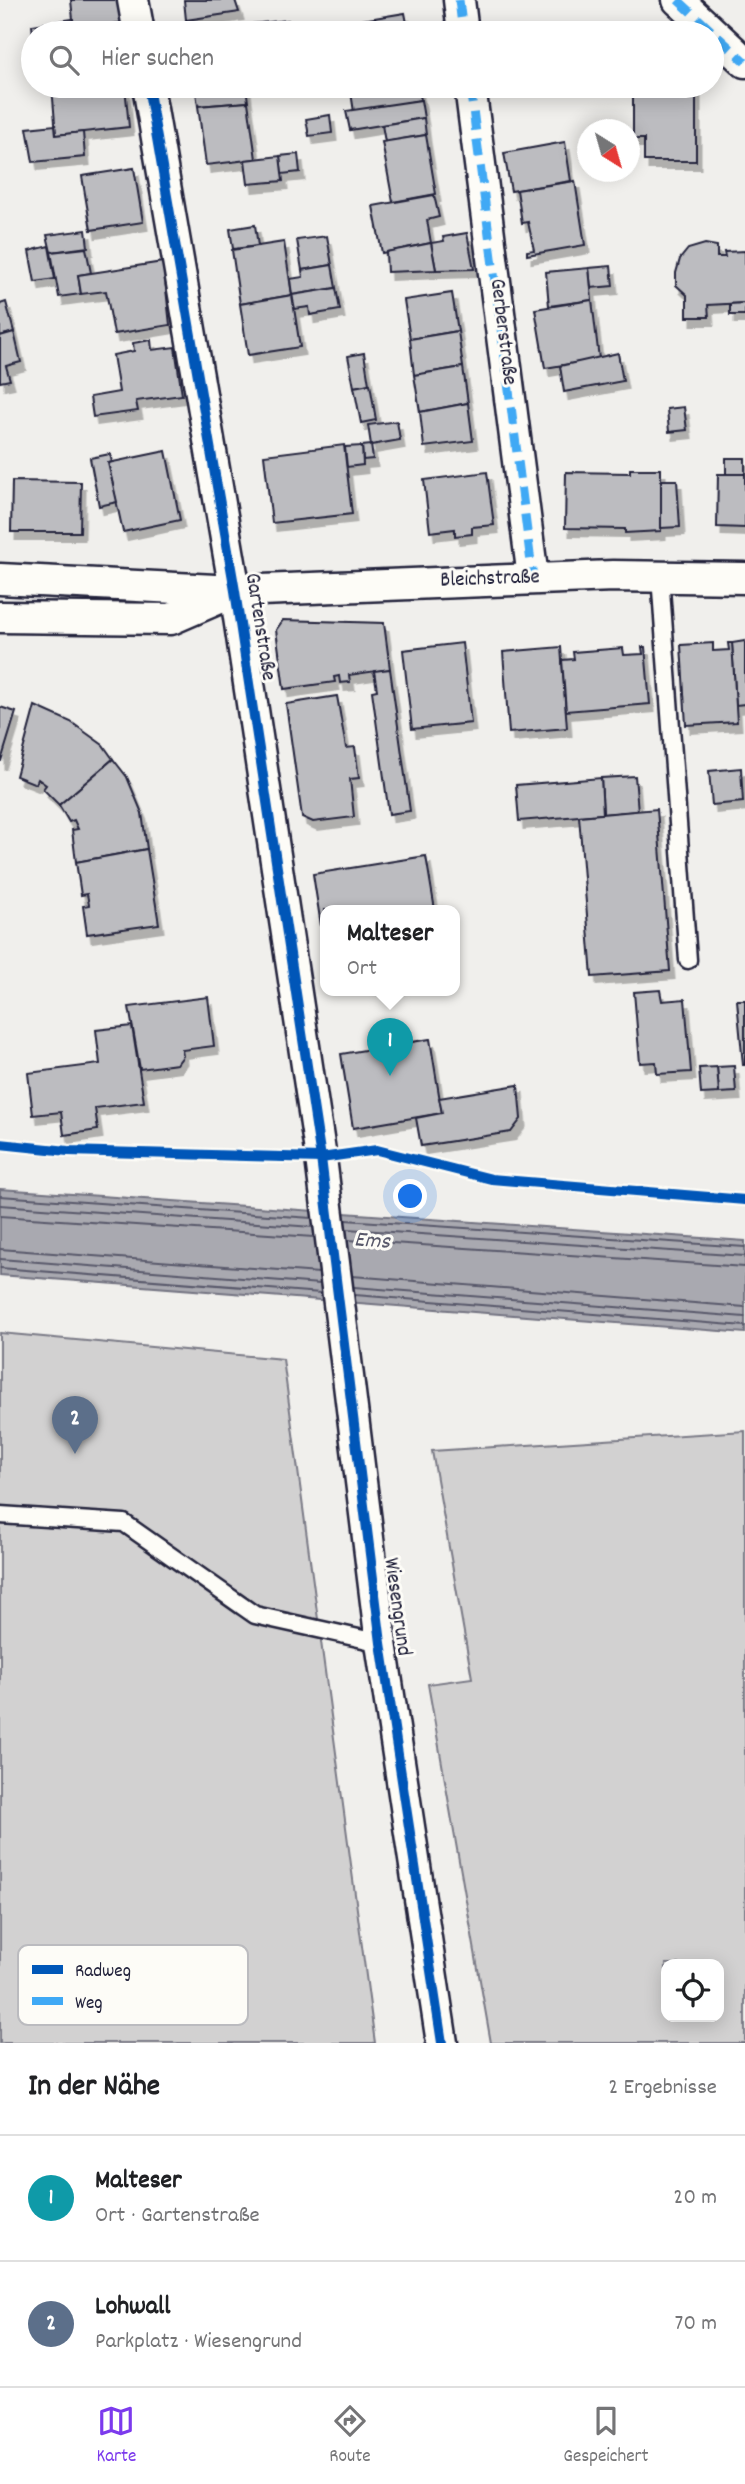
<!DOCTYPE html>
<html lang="de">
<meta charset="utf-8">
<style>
:root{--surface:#fff;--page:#f2f2f2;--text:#202124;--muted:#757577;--line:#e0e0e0;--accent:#7c3aed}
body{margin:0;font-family:Dekko,sans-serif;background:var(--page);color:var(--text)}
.controls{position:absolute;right:21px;bottom:21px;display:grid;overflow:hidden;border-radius:14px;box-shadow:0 4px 18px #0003}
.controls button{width:63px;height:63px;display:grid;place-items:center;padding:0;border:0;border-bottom:2px solid var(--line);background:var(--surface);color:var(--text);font:35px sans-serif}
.compass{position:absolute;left:577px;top:119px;width:63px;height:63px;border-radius:50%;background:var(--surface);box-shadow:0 4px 18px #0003;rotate:143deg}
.you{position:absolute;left:411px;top:1197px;width:24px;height:24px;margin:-18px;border:5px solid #fff;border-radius:50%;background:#1a73e8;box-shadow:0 0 0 10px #1a73e833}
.badge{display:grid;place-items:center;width:46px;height:46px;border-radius:50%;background:var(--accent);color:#fff;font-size:23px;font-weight:700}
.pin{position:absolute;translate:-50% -58px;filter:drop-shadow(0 2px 4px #0008)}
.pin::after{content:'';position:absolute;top:37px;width:24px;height:21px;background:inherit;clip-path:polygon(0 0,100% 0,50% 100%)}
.popup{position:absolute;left:320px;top:905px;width:140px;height:91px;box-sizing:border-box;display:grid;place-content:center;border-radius:14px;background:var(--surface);filter:drop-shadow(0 2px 5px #0005);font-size:23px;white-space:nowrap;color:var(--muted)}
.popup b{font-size:26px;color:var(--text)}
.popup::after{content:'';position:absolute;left:50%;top:100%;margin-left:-14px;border:14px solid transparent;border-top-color:var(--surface)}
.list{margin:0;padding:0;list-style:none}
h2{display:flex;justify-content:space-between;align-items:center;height:91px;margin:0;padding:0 28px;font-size:30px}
h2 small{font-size:23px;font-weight:400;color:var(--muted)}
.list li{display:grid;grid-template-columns:46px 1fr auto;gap:21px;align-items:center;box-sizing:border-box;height:126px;padding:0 28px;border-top:2px solid var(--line)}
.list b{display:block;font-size:26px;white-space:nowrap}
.list p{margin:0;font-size:23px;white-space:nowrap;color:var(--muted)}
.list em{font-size:23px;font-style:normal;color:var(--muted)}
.icon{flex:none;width:38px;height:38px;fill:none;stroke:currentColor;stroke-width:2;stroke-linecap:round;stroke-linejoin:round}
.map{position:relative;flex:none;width:745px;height:2043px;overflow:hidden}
.search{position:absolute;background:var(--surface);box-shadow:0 4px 18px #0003;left:21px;right:21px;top:21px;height:77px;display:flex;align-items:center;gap:18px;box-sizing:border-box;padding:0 24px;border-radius:38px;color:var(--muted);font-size:26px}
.sheet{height:343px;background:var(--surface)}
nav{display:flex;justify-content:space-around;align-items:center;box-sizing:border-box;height:98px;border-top:2px solid var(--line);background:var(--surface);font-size:19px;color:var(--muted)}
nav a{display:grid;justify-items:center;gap:4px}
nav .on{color:var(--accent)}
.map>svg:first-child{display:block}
</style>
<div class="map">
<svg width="745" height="2043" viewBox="0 0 745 2043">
<defs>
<filter id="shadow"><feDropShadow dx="4.5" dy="8" stdDeviation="0" flood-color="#0004"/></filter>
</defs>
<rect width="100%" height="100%" fill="#f0efec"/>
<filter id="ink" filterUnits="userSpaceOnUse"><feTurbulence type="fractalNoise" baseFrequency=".0143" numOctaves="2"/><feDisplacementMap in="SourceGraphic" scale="14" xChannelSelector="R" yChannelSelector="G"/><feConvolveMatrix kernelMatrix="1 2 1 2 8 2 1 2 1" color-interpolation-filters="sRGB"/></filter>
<g filter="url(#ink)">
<!-- green -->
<g fill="#d2d1d1" stroke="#7a7a86" stroke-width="2" fill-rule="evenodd">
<polygon points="0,1333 283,1359 375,2043 0,2043"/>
<path d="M745 1431V2043H491L428 1684 472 1678 432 1451ZM666 1964H719V2017H666Z"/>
</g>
<!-- water -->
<polygon fill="#a9a9b0" stroke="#737381" stroke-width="2" points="0,1189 745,1241 745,1333 0,1275"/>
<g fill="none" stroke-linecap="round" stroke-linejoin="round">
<!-- shore -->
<g stroke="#58586a" stroke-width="2">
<polyline points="0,1196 312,1218"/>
<polyline points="0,1205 313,1227"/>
<polyline points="0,1216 314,1237"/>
<polyline points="345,1220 745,1247"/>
<polyline points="347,1229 745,1256"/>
<polyline points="348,1240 745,1267"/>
<polyline points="0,1249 319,1273"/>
<polyline points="0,1259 320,1284"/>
<polyline points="0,1268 321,1293"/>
<polyline points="352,1276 745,1307"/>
<polyline points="354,1287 745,1317"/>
<polyline points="355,1295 745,1326"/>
</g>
</g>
<!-- building -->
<g fill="#bcbcc0" stroke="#22223b" stroke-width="2" filter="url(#shadow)">
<polygon points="71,0 124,0 127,22 74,29"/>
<polygon points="184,0 235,0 239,12 186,20"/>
<polygon points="405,13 409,33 377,33 376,24 368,19"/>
<polygon points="73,19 74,29 95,26 96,33 33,36 32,25"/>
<polygon points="368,19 376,24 377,33 336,33 342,23"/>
<polygon points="288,20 290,33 214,33 214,28"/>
<polygon points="52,86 125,86 129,127 56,135"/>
<polygon points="195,86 246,86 248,102 198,106"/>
<polygon points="350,86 418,86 421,100 354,112"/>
<polygon points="633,86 696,86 696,161 644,161 644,139 633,139"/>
<polygon points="421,100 424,118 350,130 346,111"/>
<polygon points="248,102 256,159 206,165 198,106"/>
<polygon points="330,115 332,133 309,136 306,119"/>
<polygon points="424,118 426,135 385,142 382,125"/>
<polygon points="55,125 56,135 83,132 85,157 33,162 27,128"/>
<polygon points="426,135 436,194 393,202 382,142"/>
<polygon points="565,142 571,181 511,191 504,153"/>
<polygon points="298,154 300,172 282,174 280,156"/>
<polygon points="280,156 283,181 248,184 245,160"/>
<polygon points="134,168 143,222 91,230 82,176"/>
<polygon points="575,181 585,245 527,255 527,251 534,250 528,222 522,223 517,190"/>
<polygon points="434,195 439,217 427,220 431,243 382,253 373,206"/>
<polygon points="255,225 258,246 233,249 230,229"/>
<polygon points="86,230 88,247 51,252 47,235"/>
<polygon points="467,233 474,269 436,270 431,243 444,241 443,237"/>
<polygon points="327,236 332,265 302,270 297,240"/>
<polygon points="284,242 292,295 240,304 232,250"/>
<polygon points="431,243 436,270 387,272 386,252"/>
<polygon points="705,244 717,246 717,257 725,257 724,252 745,251 745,303 708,305 709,317 687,317 687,295 676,285 676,273 680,259 688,249"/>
<polygon points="49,246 55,279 35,282 29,251"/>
<polygon points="86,248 91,273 78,275 81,294 59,297 51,252"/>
<polygon points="163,262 170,325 114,334 106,291 81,294 78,275"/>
<polygon points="332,265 336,288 292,295 290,279 303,277 302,270"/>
<polygon points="611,266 613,286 591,288 589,268"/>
<polygon points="589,268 592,300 549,306 546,272"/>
<polygon points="336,288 340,310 310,315 309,307 295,309 292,295"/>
<polygon points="452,293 458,331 410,339 404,300"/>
<polygon points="292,295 300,347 248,355 240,304"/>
<polygon points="592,300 599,359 545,368 535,309"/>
<polygon points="6,302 14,332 0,336 0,304"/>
<polygon points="745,303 745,315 730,315 730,304"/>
<polygon points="458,331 463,367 414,375 410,339"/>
<polygon points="14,332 21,362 6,366 10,380 0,382 0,336"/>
<polygon points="151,340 152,350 175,347 182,395 136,401 138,411 93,417 90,397 119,392 113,355 134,351 133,343"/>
<polygon points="364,353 369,384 354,387 348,356"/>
<polygon points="618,353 623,381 564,392 560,366"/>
<polygon points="463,367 468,403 420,412 414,375"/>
<polygon points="370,384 376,420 361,423 354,387"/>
<polygon points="468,403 473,441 424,447 420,412"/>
<polygon points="684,407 687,430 669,432 667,409"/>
<polygon points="397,421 400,440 371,445 368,425"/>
<polygon points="344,445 352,514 272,523 264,455"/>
<polygon points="371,445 373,459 363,460 362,446"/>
<polygon points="362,446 363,465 347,467 345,447"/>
<polygon points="166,451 180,520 123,532 108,463"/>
<polygon points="110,454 112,462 108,463 117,502 99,506 90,458"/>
<rect x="726" y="458" width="19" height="16"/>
<polygon points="630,469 661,469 661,531 625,533 625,529 565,528 566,472 630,473"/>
<polygon points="487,472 494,525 472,527 472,534 455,536 455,529 430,532 424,480"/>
<polygon points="718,474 745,474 745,528 717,527"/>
<polygon points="661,480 677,480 680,527 661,528"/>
<polygon points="12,481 81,482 80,532 11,532"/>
<polygon points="283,620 384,623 390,669 349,675 350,682 340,683 339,676 334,677 335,682 284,689 276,630"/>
<polygon points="745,641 745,704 736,705 732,643"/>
<polygon points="462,643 471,723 412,729 403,650"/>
<polygon points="713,643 713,651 729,650 728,643 732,643 737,722 686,725 681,645"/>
<polygon points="561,647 567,728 509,733 503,652"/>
<polygon points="642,647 645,647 650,704 566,711 562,660 574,659 573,652 623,648 624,655 643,654"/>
<polygon points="390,669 410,811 389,814 372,691 377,690 374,671"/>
<polygon points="337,696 346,748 355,747 359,778 350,779 354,817 313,822 302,817 286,704"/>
<polygon points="35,706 71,722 103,745 113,759 59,805 43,789 46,785 38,779 36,784 16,776"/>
<polygon points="0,707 16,712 1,761 0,761"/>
<polygon points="113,759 127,777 142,813 147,849 76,862 72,830 78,829 74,820 69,822 59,805"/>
<polygon points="741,768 743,802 712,805 709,771"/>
<polygon points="635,776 638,811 603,814 601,778"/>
<polygon points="601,778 603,814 519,821 516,785"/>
<polygon points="657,809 670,971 592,977 579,816"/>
<polygon points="147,849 159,924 87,934 83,906 89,905 87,894 81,895 76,862"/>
<polygon points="426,856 435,910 325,910 325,951 313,874"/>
<polygon points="660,990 662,1001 685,999 691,1072 657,1074 656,1062 640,1063 634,992"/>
<polygon points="208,997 214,1046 182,1050 183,1056 177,1064 140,1069 129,1007"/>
<polygon points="737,1000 745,1000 745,1065 743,1065"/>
<polygon points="132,1026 144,1102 95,1108 98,1130 64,1135 61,1112 33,1115 28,1073 100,1064 96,1030"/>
<polygon points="430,1039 442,1113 353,1128 341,1054"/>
<polygon points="734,1066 736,1092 719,1093 717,1067"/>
<polygon points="717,1067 719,1093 701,1094 699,1068"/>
<polygon points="518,1085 521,1119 511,1132 421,1146 416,1118 442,1113 439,1098"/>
</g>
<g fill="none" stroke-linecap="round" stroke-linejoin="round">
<!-- service casing -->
<g stroke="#22223b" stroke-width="21">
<g id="service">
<polyline points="660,576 688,960"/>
<polyline points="0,1515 124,1523 255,1615 381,1643"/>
</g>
</g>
<!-- minor casing -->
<g stroke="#22223b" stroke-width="35">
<g id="minor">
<polyline points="133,0 139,33"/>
<polyline points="459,0 463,33"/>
<polyline points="678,0 745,62"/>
<polyline points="148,86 235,591 321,1158 381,1643 442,2043"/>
<polyline points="470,86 533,578"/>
<polyline points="0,579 235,591 613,576 745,578"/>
<polyline points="0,617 171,619 231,593"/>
</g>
</g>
<!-- service -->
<use href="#service" stroke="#fdfcf7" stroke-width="16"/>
<!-- minor -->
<use href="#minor" stroke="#fdfcf7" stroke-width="30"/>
<!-- quiet -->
<g stroke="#3fa9f5" stroke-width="9" stroke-dasharray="18 9" stroke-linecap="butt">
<polyline points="459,0 463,33"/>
<polyline points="678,0 745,62"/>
<polyline points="470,86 533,578"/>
</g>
<!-- cycleway casing -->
<g stroke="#fdfcf7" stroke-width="15">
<g id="cycleway">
<polyline points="148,86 235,591 321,1158 381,1643 442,2043"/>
<polyline points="0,1144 68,1151 321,1158 377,1150 491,1179 745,1200"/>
</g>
</g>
<!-- cycleway -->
<use href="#cycleway" stroke="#0057b8" stroke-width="10"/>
</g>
</g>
<g text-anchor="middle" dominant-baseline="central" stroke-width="6" stroke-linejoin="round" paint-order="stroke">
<!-- street labels -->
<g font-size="21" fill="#22223b" stroke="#fdfcf7">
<text transform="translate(502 332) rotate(83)">Gerberstraße</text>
<text transform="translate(490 580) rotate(-2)">Bleichstraße</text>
<text transform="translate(259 627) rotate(81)">Gartenstraße</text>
<text transform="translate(396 1607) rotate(82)">Wiesengrund</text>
</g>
<!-- water labels -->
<g font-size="23" font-style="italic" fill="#58586a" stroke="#fdfcf7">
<text transform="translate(372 1242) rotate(4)">Ems</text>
</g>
</g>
<!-- legend -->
<rect x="18" y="1945" width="230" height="80" rx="10" fill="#fdfcf7" stroke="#bbbbbf" stroke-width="2"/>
<rect x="32" y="1965" width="31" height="9" fill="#0057b8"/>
<rect x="32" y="1997" width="31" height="8" fill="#3fa9f5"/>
<g font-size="19" fill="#22223b">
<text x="75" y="1976">Radweg</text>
<text x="75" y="2008">Weg</text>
</g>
</svg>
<div class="controls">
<button><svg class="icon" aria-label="locate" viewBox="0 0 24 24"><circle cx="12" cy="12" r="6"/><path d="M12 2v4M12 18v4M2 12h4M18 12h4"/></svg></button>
</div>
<svg class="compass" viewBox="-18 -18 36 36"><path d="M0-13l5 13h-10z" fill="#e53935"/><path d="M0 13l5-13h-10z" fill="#757577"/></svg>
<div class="you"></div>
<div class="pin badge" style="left:390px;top:1076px;background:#0f9aa8">1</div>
<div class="popup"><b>Malteser</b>Ort</div>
<div class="pin badge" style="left:75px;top:1454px;background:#5c6f8a">2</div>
<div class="search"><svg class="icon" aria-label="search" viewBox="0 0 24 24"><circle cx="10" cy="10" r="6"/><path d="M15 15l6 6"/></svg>Hier suchen</div>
</div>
<section class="sheet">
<h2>In der Nähe<small>2 Ergebnisse</small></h2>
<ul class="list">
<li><span class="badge" style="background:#0f9aa8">1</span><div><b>Malteser</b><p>Ort · Gartenstraße</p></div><em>20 m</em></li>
<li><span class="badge" style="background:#5c6f8a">2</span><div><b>Lohwall</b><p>Parkplatz · Wiesengrund</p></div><em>70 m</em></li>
</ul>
</section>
<nav>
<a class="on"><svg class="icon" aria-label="map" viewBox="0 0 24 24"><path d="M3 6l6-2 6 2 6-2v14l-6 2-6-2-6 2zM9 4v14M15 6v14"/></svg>Karte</a>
<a><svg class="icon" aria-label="directions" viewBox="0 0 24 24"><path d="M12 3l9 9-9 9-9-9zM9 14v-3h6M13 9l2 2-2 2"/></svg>Route</a>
<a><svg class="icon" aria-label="saved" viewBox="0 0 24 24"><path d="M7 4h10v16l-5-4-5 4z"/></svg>Gespeichert</a>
</nav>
